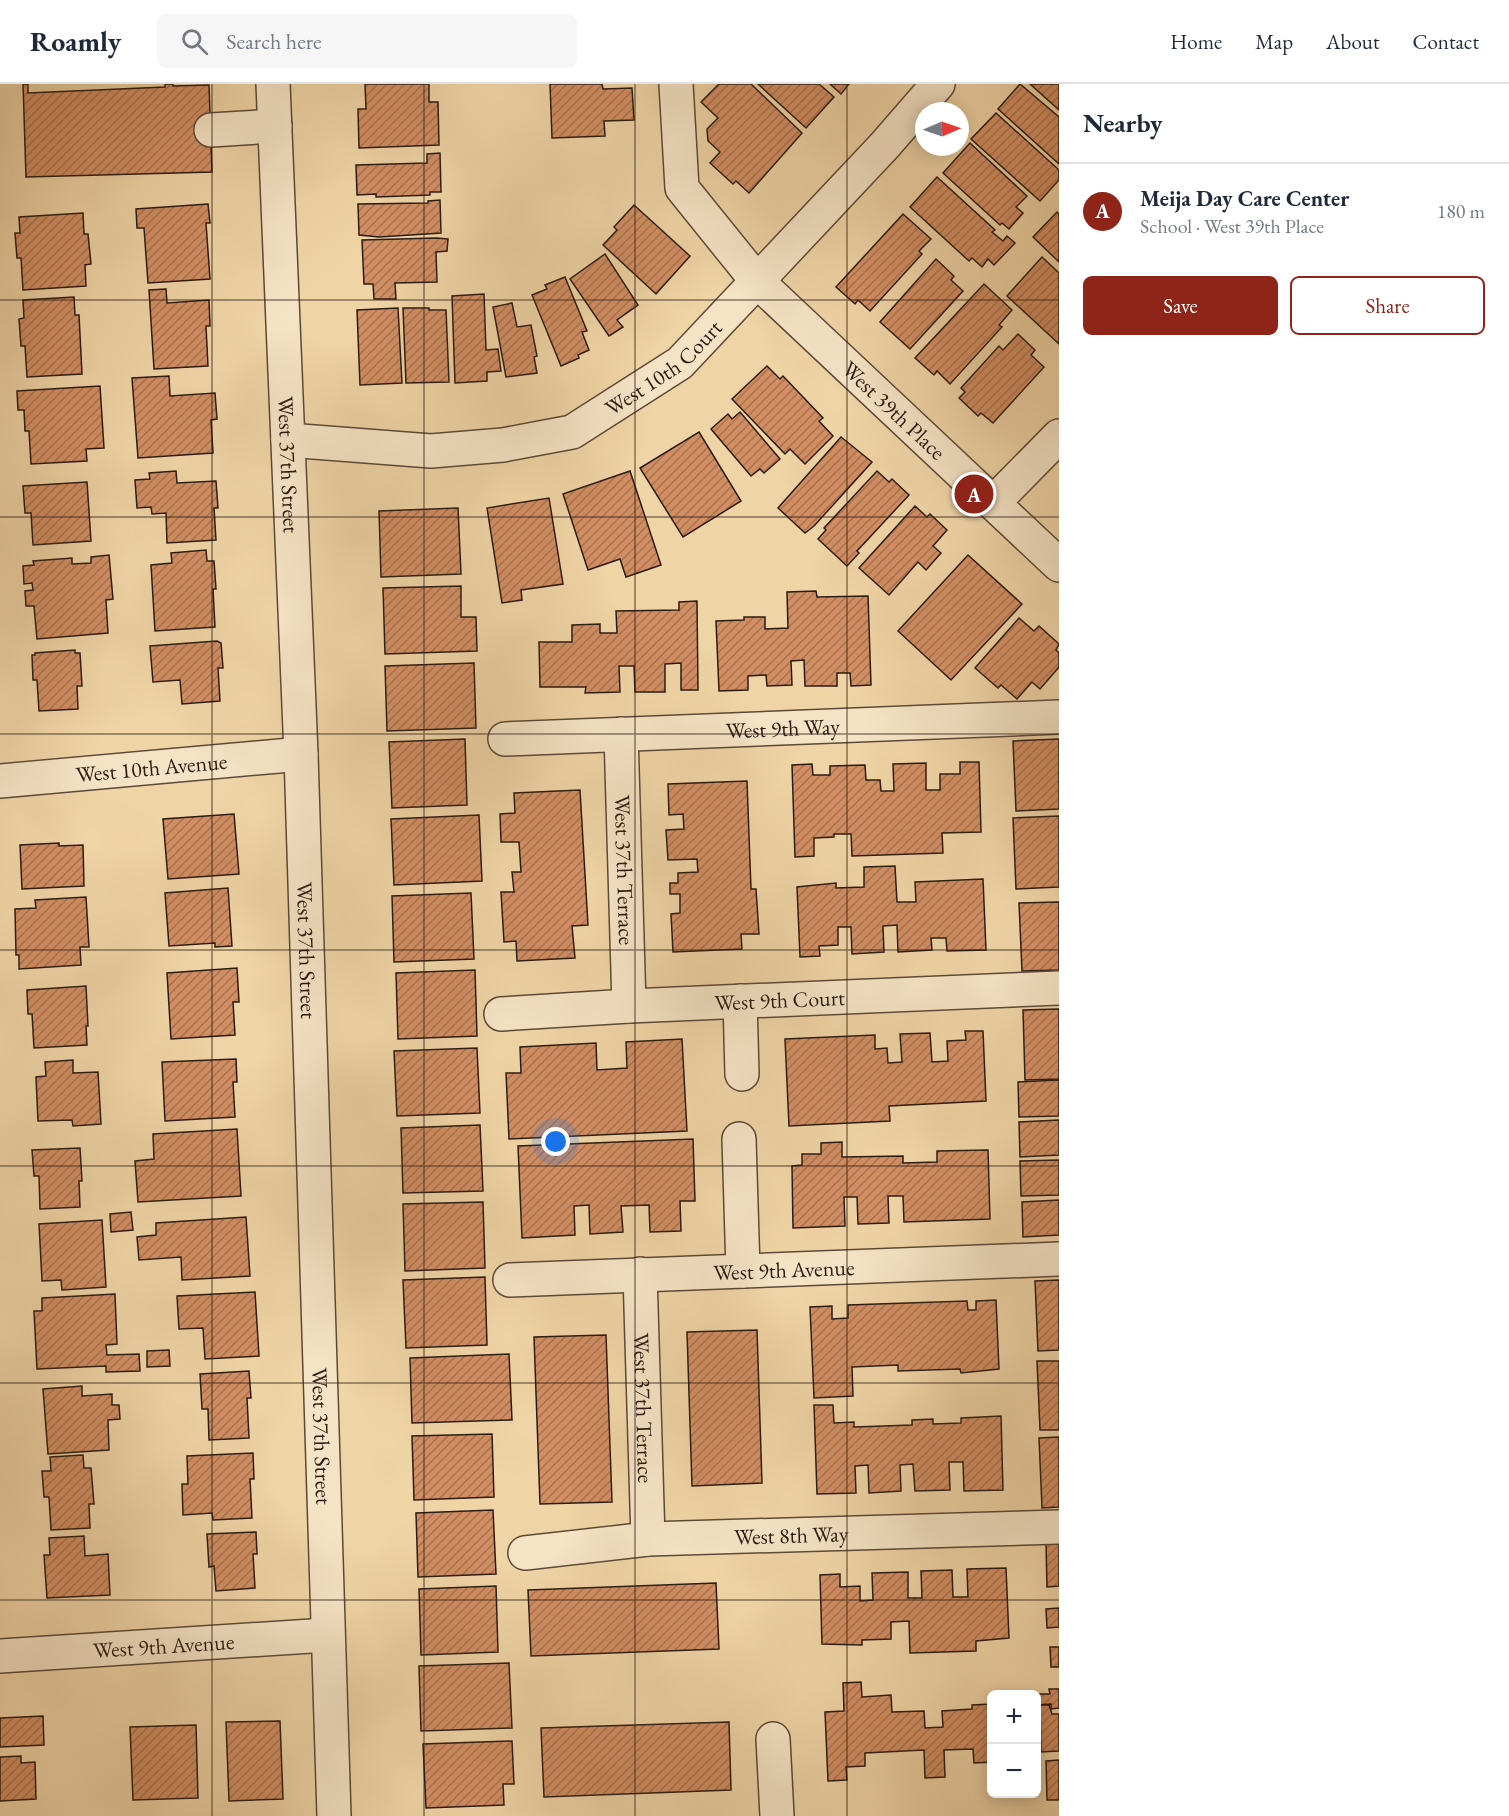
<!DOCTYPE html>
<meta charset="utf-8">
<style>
:root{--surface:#fff;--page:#f6f6f7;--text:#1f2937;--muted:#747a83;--line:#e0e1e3;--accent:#8f2418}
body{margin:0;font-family:"EB Garamond",serif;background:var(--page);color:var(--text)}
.controls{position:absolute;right:18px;bottom:18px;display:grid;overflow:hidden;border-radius:9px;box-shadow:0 3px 15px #0003}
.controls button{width:54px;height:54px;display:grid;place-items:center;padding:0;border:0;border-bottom:2px solid var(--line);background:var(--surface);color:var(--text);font:30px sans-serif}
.compass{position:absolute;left:915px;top:18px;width:54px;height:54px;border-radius:50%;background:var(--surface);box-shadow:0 3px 15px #0003;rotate:88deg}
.you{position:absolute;left:556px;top:1058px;width:21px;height:21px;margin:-15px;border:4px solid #fff;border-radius:50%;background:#1a73e8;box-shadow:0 0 0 9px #1a73e833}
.badge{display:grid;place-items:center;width:39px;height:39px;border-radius:50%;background:var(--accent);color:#fff;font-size:20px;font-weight:700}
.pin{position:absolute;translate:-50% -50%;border:3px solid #fff;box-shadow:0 2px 6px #0006}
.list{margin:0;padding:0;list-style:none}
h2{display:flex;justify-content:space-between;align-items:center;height:78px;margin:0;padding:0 24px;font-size:26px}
h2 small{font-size:20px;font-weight:400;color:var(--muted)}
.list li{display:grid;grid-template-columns:39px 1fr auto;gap:18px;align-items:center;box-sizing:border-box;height:96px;padding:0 24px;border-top:2px solid var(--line)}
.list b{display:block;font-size:22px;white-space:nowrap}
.list p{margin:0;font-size:20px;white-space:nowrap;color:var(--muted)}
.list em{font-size:20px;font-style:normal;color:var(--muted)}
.actions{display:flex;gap:12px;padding:18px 24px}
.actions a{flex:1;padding:14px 0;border:2px solid var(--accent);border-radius:9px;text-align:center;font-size:21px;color:var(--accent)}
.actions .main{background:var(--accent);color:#fff}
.icon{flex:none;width:33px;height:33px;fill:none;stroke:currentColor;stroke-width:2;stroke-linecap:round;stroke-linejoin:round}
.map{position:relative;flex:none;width:1059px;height:1732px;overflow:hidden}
header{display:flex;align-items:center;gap:36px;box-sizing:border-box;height:84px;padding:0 30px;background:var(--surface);border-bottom:2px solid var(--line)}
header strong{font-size:28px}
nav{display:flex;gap:33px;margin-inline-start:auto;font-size:21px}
.search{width:420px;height:54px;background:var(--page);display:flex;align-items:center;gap:15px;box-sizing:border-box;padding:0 21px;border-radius:9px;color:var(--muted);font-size:22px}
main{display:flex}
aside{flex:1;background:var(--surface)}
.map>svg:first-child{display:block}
</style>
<header>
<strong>Roamly</strong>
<div class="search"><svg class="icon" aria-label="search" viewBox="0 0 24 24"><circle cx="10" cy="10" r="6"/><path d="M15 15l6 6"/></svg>Search here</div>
<nav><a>Home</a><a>Map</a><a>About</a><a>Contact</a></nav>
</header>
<main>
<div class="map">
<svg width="1059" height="1732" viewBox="0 0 1059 1732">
<defs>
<pattern id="building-hatch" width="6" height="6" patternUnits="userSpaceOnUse" patternTransform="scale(1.5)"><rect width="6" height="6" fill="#d18e62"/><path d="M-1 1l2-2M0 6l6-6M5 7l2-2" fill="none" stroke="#aa7350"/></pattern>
</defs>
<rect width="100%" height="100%" fill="#efd4a6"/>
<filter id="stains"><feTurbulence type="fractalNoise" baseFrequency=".00333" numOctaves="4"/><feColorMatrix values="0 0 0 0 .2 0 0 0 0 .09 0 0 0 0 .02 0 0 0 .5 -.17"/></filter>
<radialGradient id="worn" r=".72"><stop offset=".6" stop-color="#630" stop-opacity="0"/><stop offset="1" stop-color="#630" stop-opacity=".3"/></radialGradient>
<!-- building -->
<g fill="url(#building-hatch)" stroke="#2c1b13" stroke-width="1.5">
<polygon points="23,0 28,0 28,9 165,3 165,0 173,0 173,2 209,1 212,88 26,93"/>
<polygon points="365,0 429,0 429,18 438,18 439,61 359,64 358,25 366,25"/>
<polygon points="550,0 602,0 603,5 632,4 634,36 604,37 605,52 552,54"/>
<polygon points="719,0 751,0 802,49 749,109 736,97 733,100 710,79 720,68 708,57 707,45 718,34 701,18"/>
<polygon points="758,0 819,0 834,13 806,44"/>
<polygon points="830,0 849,0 841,10"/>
<polygon points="1020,0 1059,33 1059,80 998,25"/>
<polygon points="1030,0 1059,0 1059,26"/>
<polygon points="996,29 1059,86 1059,96 1040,117 971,55"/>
<polygon points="970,59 1027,112 1016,123 1023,129 1009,145 1002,139 1000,141 943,89"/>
<polygon points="440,69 441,108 430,108 430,111 376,113 376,110 357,111 356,81 427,79 427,70"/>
<polygon points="937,93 995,146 992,148 1003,157 1007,152 1015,159 994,181 988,175 982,183 972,174 969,177 910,123"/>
<polygon points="440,116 441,149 379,153 359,151 358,120 428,119 428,117"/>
<polygon points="208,120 210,139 206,139 210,195 148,199 144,144 137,144 136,125"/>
<polygon points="634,121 690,172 656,210 603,161 617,146 614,143"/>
<polygon points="1057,128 1059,130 1059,178 1033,153"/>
<polygon points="83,129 84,150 88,150 91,180 85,181 86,202 23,206 21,174 17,174 15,149 20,149 19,133"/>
<polygon points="903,130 931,155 919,167 922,170 870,227 858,216 855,220 836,203"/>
<polygon points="436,154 448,155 447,167 436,168 437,198 395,199 396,215 374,215 373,200 364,200 362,156"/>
<polygon points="605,170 638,221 617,236 623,243 609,252 570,195"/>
<polygon points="1042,173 1059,189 1059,260 1007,212"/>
<polygon points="936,175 954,192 951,196 963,207 910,265 880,238"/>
<polygon points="565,193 587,247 582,248 589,266 578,271 579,274 561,282 532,211 547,205 545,201"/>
<polygon points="984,200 1012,226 999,241 1002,243 950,300 937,287 934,291 915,274"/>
<polygon points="166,205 167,219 209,216 210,242 206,242 208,282 154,285 149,206"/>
<polygon points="484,210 486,266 498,265 501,287 487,288 487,297 455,299 452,212"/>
<polygon points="74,213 75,231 79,231 82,290 27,293 25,262 21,262 19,235 24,234 23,216"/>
<polygon points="512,219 517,243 531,241 537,272 534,273 537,289 506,293 493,223"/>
<polygon points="398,224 402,299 360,301 357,226"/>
<polygon points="403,224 429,224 429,226 446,226 449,298 406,299"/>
<polygon points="1018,250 1035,266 1031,271 1044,283 993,339 981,329 978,332 959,314 965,308 961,304 999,262 1003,266"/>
<polygon points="767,282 780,295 783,292 823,334 819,337 833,352 805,380 790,365 785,370 732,315"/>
<polygon points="169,292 170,312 215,309 217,335 211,336 213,369 138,374 132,294"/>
<polygon points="100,302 104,364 86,365 87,377 31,380 29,347 25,347 24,326 18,326 17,307"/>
<polygon points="740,328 780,375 764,389 760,385 751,392 711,345 728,330 732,335"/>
<polygon points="699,348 741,417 683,453 640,384"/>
<polygon points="841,353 872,378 814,442 805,449 778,424"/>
<polygon points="176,387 177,399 216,397 218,424 214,424 216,456 167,459 166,429 152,430 151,423 137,424 135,396 150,395 149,389"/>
<polygon points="630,387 661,481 626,493 620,475 588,486 563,410"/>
<polygon points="877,387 889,398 892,395 909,411 857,467 859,469 847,482 818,455 826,446 824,444"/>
<polygon points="87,398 91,457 33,461 31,429 25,429 23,402"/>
<polygon points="549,414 563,500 521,506 522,516 502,519 487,424"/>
<polygon points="915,422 927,433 930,430 947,446 933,462 941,469 926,486 918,478 889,511 859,484"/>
<polygon points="458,424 461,490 381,493 379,427"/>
<polygon points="206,466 207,477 214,477 216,505 213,505 215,543 155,547 151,481 172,479 171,469"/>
<polygon points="109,471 113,515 106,516 108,549 37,555 34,522 26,522 25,507 33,506 32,499 24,500 23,482 34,481 33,477 72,474 72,480 91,479 91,473"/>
<polygon points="968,471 1022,520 951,596 898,547"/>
<polygon points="461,502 461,533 476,533 477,567 385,570 383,504"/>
<polygon points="816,507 817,513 868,512 871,601 851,602 850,589 837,589 837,602 805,602 804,576 791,577 792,601 767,602 766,591 748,592 748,606 719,607 716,537 744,536 744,533 765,533 765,545 788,544 787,508"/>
<polygon points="697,517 698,606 681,606 681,579 665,580 665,608 635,608 634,582 619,582 620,608 585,609 586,603 540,603 539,558 572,558 572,541 600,540 600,549 617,549 616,527 679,526 679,518"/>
<polygon points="1019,534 1034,547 1039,542 1059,560 1056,566 1059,569 1059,583 1040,605 1032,598 1017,615 1001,601 998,604 975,584"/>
<polygon points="217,557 221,559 223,584 218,584 220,617 182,620 180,596 153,598 150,562"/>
<polygon points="75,566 75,569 80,569 82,602 77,602 78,625 39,627 37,596 33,596 32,571 35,571 35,569"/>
<polygon points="474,579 476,644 387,647 385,582"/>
<polygon points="465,655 467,721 392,724 389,658"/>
<polygon points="1059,655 1059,725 1016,727 1013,657"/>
<polygon points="960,678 979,678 981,748 942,749 943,769 852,772 851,750 834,750 834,753 814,754 814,772 795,773 792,681 812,680 813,691 830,691 830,682 865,681 866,696 880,696 881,707 894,707 893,680 926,679 926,706 940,706 940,690 960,690"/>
<polygon points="747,697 751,805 756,805 759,850 741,850 742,865 673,868 671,830 680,829 680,810 670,810 670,799 678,799 678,789 698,788 697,775 668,776 666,746 684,745 683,730 669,731 668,700"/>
<polygon points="580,706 588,841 572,842 575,874 517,877 516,857 504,858 501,808 514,808 512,788 521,788 519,758 501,758 500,730 515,729 514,709"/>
<polygon points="234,730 239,790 168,795 163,735"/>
<polygon points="479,731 482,797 394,801 391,735"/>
<polygon points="1059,732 1059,803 1016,805 1013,734"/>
<polygon points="59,759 59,762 83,761 84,802 22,805 20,761"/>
<polygon points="895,782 897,818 916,818 915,798 983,795 986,866 947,867 946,854 931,854 932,866 898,868 897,841 883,842 884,868 852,870 851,843 838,843 838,861 819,862 820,872 800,873 797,803 836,799 836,804 864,803 864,783"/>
<polygon points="228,804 232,862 215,863 215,859 169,862 165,809"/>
<polygon points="471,809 474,875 394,878 392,812"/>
<polygon points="86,813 89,863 80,863 81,881 19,885 19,871 16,871 15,825 36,824 35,816"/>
<polygon points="1059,818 1059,886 1022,887 1019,819"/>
<polygon points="237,884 239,918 233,918 235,951 171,955 167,889"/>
<polygon points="475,886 477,952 398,955 396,889"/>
<polygon points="86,902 88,942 86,942 87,961 34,964 32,930 28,930 27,906"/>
<polygon points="1059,925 1059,995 1025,996 1023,926"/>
<polygon points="965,947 983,947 986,1017 889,1022 890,1037 789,1042 785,955 875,951 875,965 887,964 888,979 902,978 900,950 930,949 932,978 948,977 947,957 966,956"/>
<polygon points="682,955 687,1047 509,1055 506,989 521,989 520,963 596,959 597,986 627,984 626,958"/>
<polygon points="477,964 480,1029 397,1032 394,967"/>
<polygon points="236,975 237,998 233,998 235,1033 165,1037 162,978"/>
<polygon points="73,976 73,989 98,988 101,1040 73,1042 72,1036 38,1037 36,993 46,992 45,978"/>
<polygon points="1059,996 1059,1032 1019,1033 1018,998"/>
<polygon points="1059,1036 1059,1071 1020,1073 1019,1038"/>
<polygon points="480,1041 483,1107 403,1109 401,1044"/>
<polygon points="237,1045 241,1112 138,1118 135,1077 154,1075 153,1050"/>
<polygon points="693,1055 695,1117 680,1117 681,1147 650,1148 649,1121 621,1122 623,1148 590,1150 589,1121 574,1122 575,1151 522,1154 518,1062"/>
<polygon points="842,1058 842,1073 903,1072 903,1079 937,1078 937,1067 988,1066 990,1135 904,1138 903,1112 888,1112 889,1139 858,1140 857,1113 844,1113 845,1142 793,1144 792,1082 802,1081 802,1070 821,1070 821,1059"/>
<polygon points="80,1064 82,1097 79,1097 80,1123 40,1125 39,1092 34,1092 32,1066"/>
<polygon points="1059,1076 1059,1111 1021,1112 1020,1077"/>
<polygon points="1059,1116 1059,1151 1023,1153 1022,1118"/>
<polygon points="483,1118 485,1184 405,1187 403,1120"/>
<polygon points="131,1128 133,1146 111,1148 110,1130"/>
<polygon points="246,1133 250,1192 182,1196 181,1173 139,1176 137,1153 156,1151 156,1139"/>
<polygon points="102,1136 106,1203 62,1206 61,1196 42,1197 39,1140"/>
<polygon points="485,1193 487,1261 406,1264 403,1196"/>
<polygon points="1059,1196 1059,1266 1038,1267 1035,1197"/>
<polygon points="255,1208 259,1272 205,1275 203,1244 179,1245 177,1212"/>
<polygon points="115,1210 117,1260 106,1261 107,1271 139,1270 140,1287 106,1288 106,1282 37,1285 34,1227 42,1227 42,1214"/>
<polygon points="996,1216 999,1285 961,1289 960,1285 898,1287 898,1281 852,1283 853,1312 814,1314 810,1223 832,1222 832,1235 848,1234 848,1221 967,1217 968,1226 976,1226 976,1217"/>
<polygon points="757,1246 762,1399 692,1402 687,1248"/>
<polygon points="606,1251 612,1418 540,1420 534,1253"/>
<polygon points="169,1266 170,1282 147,1283 147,1267"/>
<polygon points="509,1270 512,1336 412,1339 410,1274"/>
<polygon points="1037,1277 1059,1277 1059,1346 1040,1346"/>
<polygon points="249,1287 251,1314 247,1314 249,1354 209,1356 208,1325 202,1325 200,1290"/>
<polygon points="82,1302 82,1312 112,1310 112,1321 119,1321 120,1335 108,1336 109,1366 48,1370 43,1305"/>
<polygon points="814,1321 833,1321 834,1339 854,1338 854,1343 912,1341 912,1336 933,1335 933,1340 961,1339 961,1334 1001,1332 1003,1406 964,1407 963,1378 949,1378 950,1406 915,1407 913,1380 900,1381 901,1407 869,1409 868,1381 855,1382 856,1409 817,1410"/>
<polygon points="492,1350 494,1413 414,1416 412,1352"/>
<polygon points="1059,1353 1059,1423 1042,1424 1039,1354"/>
<polygon points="253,1369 254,1395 250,1395 252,1434 213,1436 212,1429 183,1431 182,1400 188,1400 187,1372"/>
<polygon points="83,1371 84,1384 91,1384 94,1420 89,1420 90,1444 51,1446 49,1413 44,1413 42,1387 51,1387 50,1373"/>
<polygon points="493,1426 496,1490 418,1493 416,1429"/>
<polygon points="256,1448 257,1470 253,1470 255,1504 216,1507 214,1482 209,1483 207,1450"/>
<polygon points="84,1452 85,1472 108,1470 110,1511 47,1514 44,1471 50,1471 49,1454"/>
<polygon points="1046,1459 1059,1459 1059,1502 1047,1503"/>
<polygon points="1006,1484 1009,1554 976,1557 976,1567 910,1569 909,1537 891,1538 891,1555 862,1556 862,1561 822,1560 820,1491 840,1490 840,1503 860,1502 860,1517 873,1516 872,1489 908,1488 908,1514 922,1514 921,1487 952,1486 953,1513 968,1513 967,1485"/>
<polygon points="716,1499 719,1565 531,1572 528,1506"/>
<polygon points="496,1502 498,1568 421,1571 419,1505"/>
<polygon points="1059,1524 1059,1543 1047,1544 1046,1525"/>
<polygon points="1050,1563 1059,1563 1059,1583 1051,1583"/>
<polygon points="509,1579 512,1644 421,1647 419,1582"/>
<polygon points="861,1598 862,1613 891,1611 892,1628 924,1627 925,1644 943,1643 942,1627 972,1625 972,1621 991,1620 992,1678 974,1679 973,1665 944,1666 945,1693 925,1694 924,1666 865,1669 865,1682 846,1683 847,1696 828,1697 825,1628 844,1627 843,1599"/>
<polygon points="1049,1605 1059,1605 1059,1624 1051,1625 1051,1620 1036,1621 1036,1610 1027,1610 1050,1610"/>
<polygon points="1040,1621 1049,1621 1052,1630 1059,1630 1059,1667 1041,1668"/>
<polygon points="43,1632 44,1661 0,1663 0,1634"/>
<polygon points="280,1637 283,1715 229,1717 226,1638"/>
<polygon points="729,1638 731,1706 544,1713 541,1644"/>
<polygon points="196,1641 198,1714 133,1716 130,1643"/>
<polygon points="512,1657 514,1700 503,1700 504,1721 426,1724 423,1660"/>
<polygon points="21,1672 21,1679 35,1678 36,1715 0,1717 0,1673"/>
<polygon points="1059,1676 1059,1716 1047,1716 1046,1677"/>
</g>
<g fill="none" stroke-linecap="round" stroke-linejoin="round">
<!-- minor casing -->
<g stroke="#5d4938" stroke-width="36">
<g id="minor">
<path id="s1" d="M273 0 301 670 334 1732"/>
<path id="s2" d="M676 0 682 104 757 197 1059 481"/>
<polyline points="211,46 275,42"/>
<path id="s3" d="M288 356 431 367 503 361 572 348 680 279 885 61 938 0"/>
<polyline points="993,419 1059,352"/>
<path id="s4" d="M621 650 629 922"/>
<path id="s5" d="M505 655 1059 633"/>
<path id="s6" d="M0 697 301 670"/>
<polyline points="740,917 742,990"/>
<path id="s7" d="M501 930 629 922 1059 904"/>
<polyline points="739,1055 743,1187"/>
<path id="s8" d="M640 1190 648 1455"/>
<path id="s9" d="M510 1196 1059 1175"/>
<path id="s10" d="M525 1469 648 1455 1059 1443"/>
<path id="s11" d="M0 1572 327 1551"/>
<polyline points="773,1655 777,1732"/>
</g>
</g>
<!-- minor -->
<use href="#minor" stroke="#f5e3c5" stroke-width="33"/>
</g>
<!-- grid -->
<path fill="none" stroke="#2c1b13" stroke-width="1.5" stroke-opacity="0.55" d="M212 0V1732M424 0V1732M635 0V1732M847 0V1732M0 216H1059M0 433H1059M0 650H1059M0 866H1059M0 1082H1059M0 1299H1059M0 1516H1059"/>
<g text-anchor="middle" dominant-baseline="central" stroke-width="4.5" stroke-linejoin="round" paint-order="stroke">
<!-- street labels -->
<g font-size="22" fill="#2c1b13" stroke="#f5e3c5">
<text stroke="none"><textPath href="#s3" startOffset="398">West 10th Court</textPath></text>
<text stroke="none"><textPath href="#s2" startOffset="412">West 39th Place</textPath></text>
<text stroke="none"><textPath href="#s1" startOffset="381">West 37th Street</textPath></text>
<text stroke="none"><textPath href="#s5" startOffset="278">West 9th Way</textPath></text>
<text stroke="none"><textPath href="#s6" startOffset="152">West 10th Avenue</textPath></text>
<text stroke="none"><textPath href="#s4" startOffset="136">West 37th Terrace</textPath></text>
<text stroke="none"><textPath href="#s1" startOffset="867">West 37th Street</textPath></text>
<text stroke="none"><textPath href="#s7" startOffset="279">West 9th Court</textPath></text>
<text stroke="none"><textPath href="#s9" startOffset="274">West 9th Avenue</textPath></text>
<text stroke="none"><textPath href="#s8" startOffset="134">West 37th Terrace</textPath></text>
<text stroke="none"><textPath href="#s1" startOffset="1353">West 37th Street</textPath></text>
<text stroke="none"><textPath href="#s10" startOffset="267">West 8th Way</textPath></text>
<text stroke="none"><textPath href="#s11" startOffset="164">West 9th Avenue</textPath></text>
</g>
</g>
<rect width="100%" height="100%" filter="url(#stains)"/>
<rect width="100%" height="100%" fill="url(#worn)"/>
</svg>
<div class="controls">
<button>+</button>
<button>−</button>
</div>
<svg class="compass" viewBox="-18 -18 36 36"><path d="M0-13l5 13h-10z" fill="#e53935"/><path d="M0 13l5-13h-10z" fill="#747a83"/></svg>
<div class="you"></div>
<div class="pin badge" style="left:974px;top:410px">A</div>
</div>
<aside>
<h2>Nearby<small></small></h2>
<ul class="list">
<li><span class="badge">A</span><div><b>Meija Day Care Center</b><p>School · West 39th Place</p></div><em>180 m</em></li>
</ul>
<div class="actions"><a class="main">Save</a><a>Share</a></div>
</aside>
</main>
